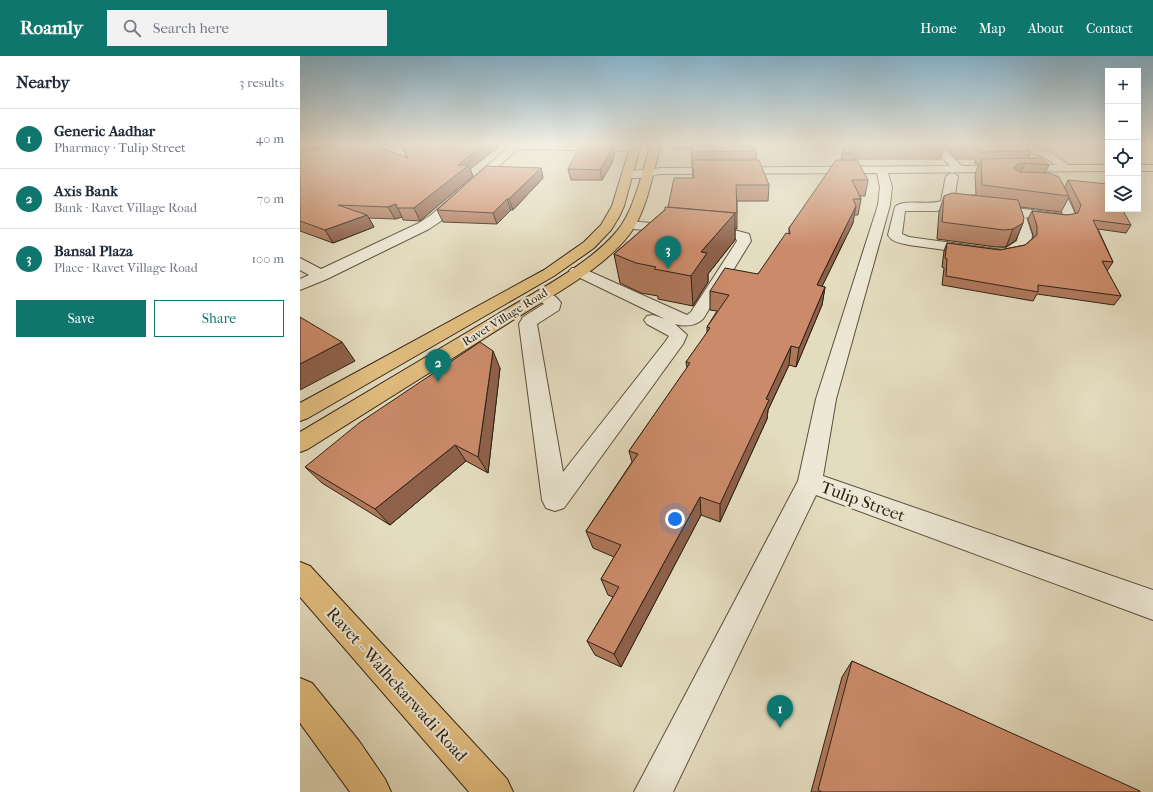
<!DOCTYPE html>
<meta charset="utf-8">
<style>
:root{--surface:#fff;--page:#f2f2f3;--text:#1f2937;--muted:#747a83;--line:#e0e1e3;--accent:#0f766e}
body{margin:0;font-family:"IM FELL French Canon",serif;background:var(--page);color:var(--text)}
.controls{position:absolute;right:12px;top:12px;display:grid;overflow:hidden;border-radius:0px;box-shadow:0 4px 16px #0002}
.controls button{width:36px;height:36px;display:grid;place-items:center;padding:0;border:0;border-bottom:1px solid var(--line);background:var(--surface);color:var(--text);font:20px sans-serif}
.you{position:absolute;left:375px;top:463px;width:14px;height:14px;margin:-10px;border:3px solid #fff;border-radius:50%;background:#1a73e8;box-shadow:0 0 0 6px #1a73e833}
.badge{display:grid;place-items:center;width:26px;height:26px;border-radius:50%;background:var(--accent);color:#fff;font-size:13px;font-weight:700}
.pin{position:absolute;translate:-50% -33px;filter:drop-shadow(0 1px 2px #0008)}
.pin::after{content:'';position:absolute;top:21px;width:14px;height:12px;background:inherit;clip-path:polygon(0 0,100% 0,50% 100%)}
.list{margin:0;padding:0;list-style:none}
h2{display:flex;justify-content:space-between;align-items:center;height:52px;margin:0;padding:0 16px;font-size:17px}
h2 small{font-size:13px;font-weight:400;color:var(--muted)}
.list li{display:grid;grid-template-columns:26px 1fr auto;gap:12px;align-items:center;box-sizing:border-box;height:60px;padding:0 16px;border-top:1px solid var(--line)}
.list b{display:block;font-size:15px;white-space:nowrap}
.list p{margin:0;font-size:13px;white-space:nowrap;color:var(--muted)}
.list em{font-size:13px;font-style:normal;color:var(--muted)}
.actions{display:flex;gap:8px;padding:12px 16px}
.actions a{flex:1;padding:9px 0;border:1px solid var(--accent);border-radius:0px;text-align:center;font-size:14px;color:var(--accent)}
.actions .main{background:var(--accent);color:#fff}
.icon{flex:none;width:22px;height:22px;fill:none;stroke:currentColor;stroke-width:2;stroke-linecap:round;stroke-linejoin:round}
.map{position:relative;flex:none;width:853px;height:736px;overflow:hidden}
header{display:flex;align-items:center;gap:24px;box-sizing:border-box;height:56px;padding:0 20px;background:var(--accent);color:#fff}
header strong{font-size:19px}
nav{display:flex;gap:22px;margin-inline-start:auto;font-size:14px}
.search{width:280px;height:36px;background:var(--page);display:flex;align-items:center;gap:10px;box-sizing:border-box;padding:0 14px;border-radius:0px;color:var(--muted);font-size:15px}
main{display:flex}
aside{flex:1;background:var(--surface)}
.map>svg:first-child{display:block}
</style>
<header>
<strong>Roamly</strong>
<div class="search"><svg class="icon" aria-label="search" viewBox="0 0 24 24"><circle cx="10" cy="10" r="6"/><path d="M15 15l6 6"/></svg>Search here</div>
<nav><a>Home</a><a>Map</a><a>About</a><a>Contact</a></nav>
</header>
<main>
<aside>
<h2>Nearby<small>3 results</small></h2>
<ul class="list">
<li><span class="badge">1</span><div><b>Generic Aadhar</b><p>Pharmacy · Tulip Street</p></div><em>40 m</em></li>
<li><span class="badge">2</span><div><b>Axis Bank</b><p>Bank · Ravet Village Road</p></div><em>70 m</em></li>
<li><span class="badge">3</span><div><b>Bansal Plaza</b><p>Place · Ravet Village Road</p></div><em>100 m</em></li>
</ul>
<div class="actions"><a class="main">Save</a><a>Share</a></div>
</aside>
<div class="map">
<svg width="853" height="736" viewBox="0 0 853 736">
<rect width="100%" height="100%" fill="#e4dcbf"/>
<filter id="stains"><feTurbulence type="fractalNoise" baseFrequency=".005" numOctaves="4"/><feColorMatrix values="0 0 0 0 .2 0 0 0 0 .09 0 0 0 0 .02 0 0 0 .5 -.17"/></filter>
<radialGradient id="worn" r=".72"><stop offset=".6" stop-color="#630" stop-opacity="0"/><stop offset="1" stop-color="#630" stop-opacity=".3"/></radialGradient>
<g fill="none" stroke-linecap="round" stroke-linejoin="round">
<!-- minor casing -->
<g stroke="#5c503f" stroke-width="2">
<g id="minor">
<polygon points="212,88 335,89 340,92 335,95 217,93 141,165 129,173 27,223 0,234 0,223 9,219 0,214 0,202 21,213 119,167 131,159"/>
<path d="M629 88H639L662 110 755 109 744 101 710 90 708 88H722L752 97 769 109H808V115L588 117 592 131 590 149 536 343 523 420 853 534V564L516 439 373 736H334L498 425 516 343 578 149 580 131 577 117 360 118C351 120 329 126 322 118 326 114 352 114 360 112L650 110Z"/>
<rect x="838" y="109" width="15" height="6"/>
<path d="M652 117 658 120 654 144 763 158 753 135 742 131 740 129 746 126 762 130 775 158 773 164 763 166 726 161 732 179 731 187C723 199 709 200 696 201L609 189C601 187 593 187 588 179L595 151C604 142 628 150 641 145L646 120ZM648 151 712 159 718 179 717 185 706 192 696 193 609 181 602 178 605 155H637Z"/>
<path d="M329 165 438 175 449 178 451 185 403 263C395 270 386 271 375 268L387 279 383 288 264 452 255 455 246 452 242 444 219 268 223 261 244 248 234 239 236 236C246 233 256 239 261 247L259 254 237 268 263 416 365 286 369 280 347 268 344 264 347 260 353 259 365 263 272 218 269 215 272 212H282L387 259 391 256 437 185 436 183 324 172 322 169 324 166Z"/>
</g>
</g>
<!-- primary casing -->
<g stroke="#2e2114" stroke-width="2">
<g id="primary">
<polygon points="331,88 341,88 324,150 319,161 311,174 294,192 254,220 8,362 0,365 0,347 244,214 284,186 301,169 312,150"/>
<path d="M351 88H361C353 116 347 156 329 179 302 214 248 242 210 266 143 308 75 351 8 393L0 396V376C66 337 132 297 198 258 235 236 290 208 317 175 335 154 342 114 351 88Z"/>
<polygon points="0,506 10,510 207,723 213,736 169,736 0,541"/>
<polygon points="0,622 12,627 59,685 85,723 91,736 50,736 0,667"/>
</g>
</g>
<!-- minor -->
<use href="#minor" fill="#ede8d5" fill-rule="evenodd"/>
<!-- primary -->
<use href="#primary" fill="#e2be80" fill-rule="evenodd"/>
</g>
<!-- wall -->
<g fill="#af785b" stroke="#2e2114">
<polygon points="0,88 107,101 100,88 202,88 170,113 173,120 120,165 103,164 102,161 95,163 69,162 74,171 33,187 0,175"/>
<polygon points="372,88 453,88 456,95 456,104 469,129 468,145 437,145 437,173 435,173 435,184 408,218 408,226 393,250 358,243 358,240 341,237 320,227 314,198 368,151 393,122 391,93 373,93"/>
<polygon points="548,88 722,88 731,95 728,102 749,109 745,117 765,131 768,124 831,169 826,177 798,173 813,206 807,215 821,240 814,249 737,238 733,245 642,229 644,212 642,211 644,195 647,187 700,194 725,189 733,182 733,179 728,163 732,155 767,159 776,158 769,141 761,156 720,151 723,167 716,184 706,191 696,191 637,183 639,156 644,140 676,139 675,118 679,108 675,108 675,103 657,103 644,92 641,103 551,103 551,104 568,124 565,140 560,140 561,143 558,159 554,159 553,167 522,230 525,231 522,249 496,311 489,309 468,354 467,363 420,466 401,459 321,611 295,599 287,585 313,541 308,539 301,523 314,501 293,492 286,475 332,406 329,395 387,312 386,306 407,277 407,271 417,255 410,254 410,235 458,218 489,178 489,172 541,104 542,97"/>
<polygon points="315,96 312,107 302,124 271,124 268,113"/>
<polygon points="241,112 243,122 213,154 211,154 197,168 143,166 137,154"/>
<polygon points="200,312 188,417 166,405 90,469 22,427 5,411"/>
<polygon points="552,605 840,736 511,736 542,621"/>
</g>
<!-- shaded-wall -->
<g fill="#8e614a" stroke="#2e2114">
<polygon points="6,88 51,88 0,101 0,89"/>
<polygon points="185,88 202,88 170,113 173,120 120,165 114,152 158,109"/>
<polygon points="314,88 315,96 312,107 302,124 300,114"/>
<polygon points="725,107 718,122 713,112 718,108"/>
<polygon points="241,112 243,122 213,154 209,143"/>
<polygon points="207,143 211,154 197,168 193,157"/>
<polygon points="96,148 102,161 95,163 88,151"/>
<polygon points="556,150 553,167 514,247 517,229"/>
<polygon points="435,157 435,184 408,218 408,226 393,250 391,220 401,196"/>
<polygon points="67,159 74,171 33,187 25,174"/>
<polygon points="723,167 716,184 706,191 713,173"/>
<polygon points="525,231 522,249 496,311 499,292"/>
<polygon points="42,286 55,305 0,334 0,308"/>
<polygon points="491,290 489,309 468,354 467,363 420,466 420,448 466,343"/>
<polygon points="193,295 200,312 188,417 178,401"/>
<polygon points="155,389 166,405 90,469 75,453"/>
<polygon points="400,441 401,459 321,611 314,598"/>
</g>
<!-- building -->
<g fill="#cb8b6a" stroke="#2e2114">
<polygon points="37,88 71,88 108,102 100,88 185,88 158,109 169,109 114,152 97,152 96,148 88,151 38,149 67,159 25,174 0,165 0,97"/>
<polygon points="281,88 314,88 310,97 300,114 268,113"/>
<polygon points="391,88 453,88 456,95 392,96"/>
<polygon points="548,88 642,88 645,90 549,90 552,97 542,97"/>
<polygon points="657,88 722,88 731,95 680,96 679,90 661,90"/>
<polygon points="742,102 749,109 725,107 718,108 713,112 720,116 749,117 759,121 769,140 682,129 681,103"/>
<polygon points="392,104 459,104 469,129 436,129 437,157 368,151 374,122 394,122"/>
<polygon points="536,104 557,104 568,124 552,124 561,143 553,143 556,150 517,229 525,231 499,292 491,290 466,343 469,344 420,448 400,441 314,598 287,585 319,531 301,523 321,489 286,475 338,398 329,395 390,307 386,306 410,272 407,271 429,239 410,235 425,212 458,218 486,177 490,178 489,172"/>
<polygon points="186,110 241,112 209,143 207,143 193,157 137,154"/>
<polygon points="768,124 808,128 808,153 822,153 831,169 793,164 813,206 802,205 821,240 738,229 738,236 646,220 647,203 645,202 647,187 700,194 725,189 737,179 737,170 732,155 767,159 778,157 781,149"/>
<polygon points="652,137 718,144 724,162 723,167 713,173 704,174 642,166 644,140"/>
<polygon points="365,151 435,157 401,196 407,197 391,220 354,213 356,211 336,207 314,198 365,154"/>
<polygon points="0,261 42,286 0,308"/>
<polygon points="180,286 193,295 178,401 155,389 75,453 5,411 59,367"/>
<polygon points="552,605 840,735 840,736 522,736 518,734"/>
</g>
<!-- sky -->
<linearGradient id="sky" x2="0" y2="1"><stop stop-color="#87b7d2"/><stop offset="0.46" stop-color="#f3efe2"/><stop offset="1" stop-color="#f3efe2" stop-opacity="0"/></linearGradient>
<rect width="853" height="191" fill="url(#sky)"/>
<g text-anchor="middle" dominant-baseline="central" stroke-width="4" stroke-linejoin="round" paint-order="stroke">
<!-- far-street labels -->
<g font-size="12" fill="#2e2114" stroke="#ede8d5">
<text transform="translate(205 261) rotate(-32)">Ravet Village Road</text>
</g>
<!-- near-street labels -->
<g font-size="17" fill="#2e2114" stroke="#ede8d5">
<text transform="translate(563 445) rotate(20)">Tulip Street</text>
<text transform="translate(97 628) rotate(48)">Ravet - Walhekarwadi Road</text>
</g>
</g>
<rect width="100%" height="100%" filter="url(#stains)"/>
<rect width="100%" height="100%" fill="url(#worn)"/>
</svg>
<div class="controls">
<button>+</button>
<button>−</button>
<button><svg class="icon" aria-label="locate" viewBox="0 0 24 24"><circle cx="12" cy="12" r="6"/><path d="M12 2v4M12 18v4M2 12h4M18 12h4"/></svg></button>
<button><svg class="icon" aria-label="layers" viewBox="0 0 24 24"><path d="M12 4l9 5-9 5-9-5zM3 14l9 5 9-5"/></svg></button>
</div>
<div class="you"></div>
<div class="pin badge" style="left:480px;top:672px">1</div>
<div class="pin badge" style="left:138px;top:326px">2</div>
<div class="pin badge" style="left:368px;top:213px">3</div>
</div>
</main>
